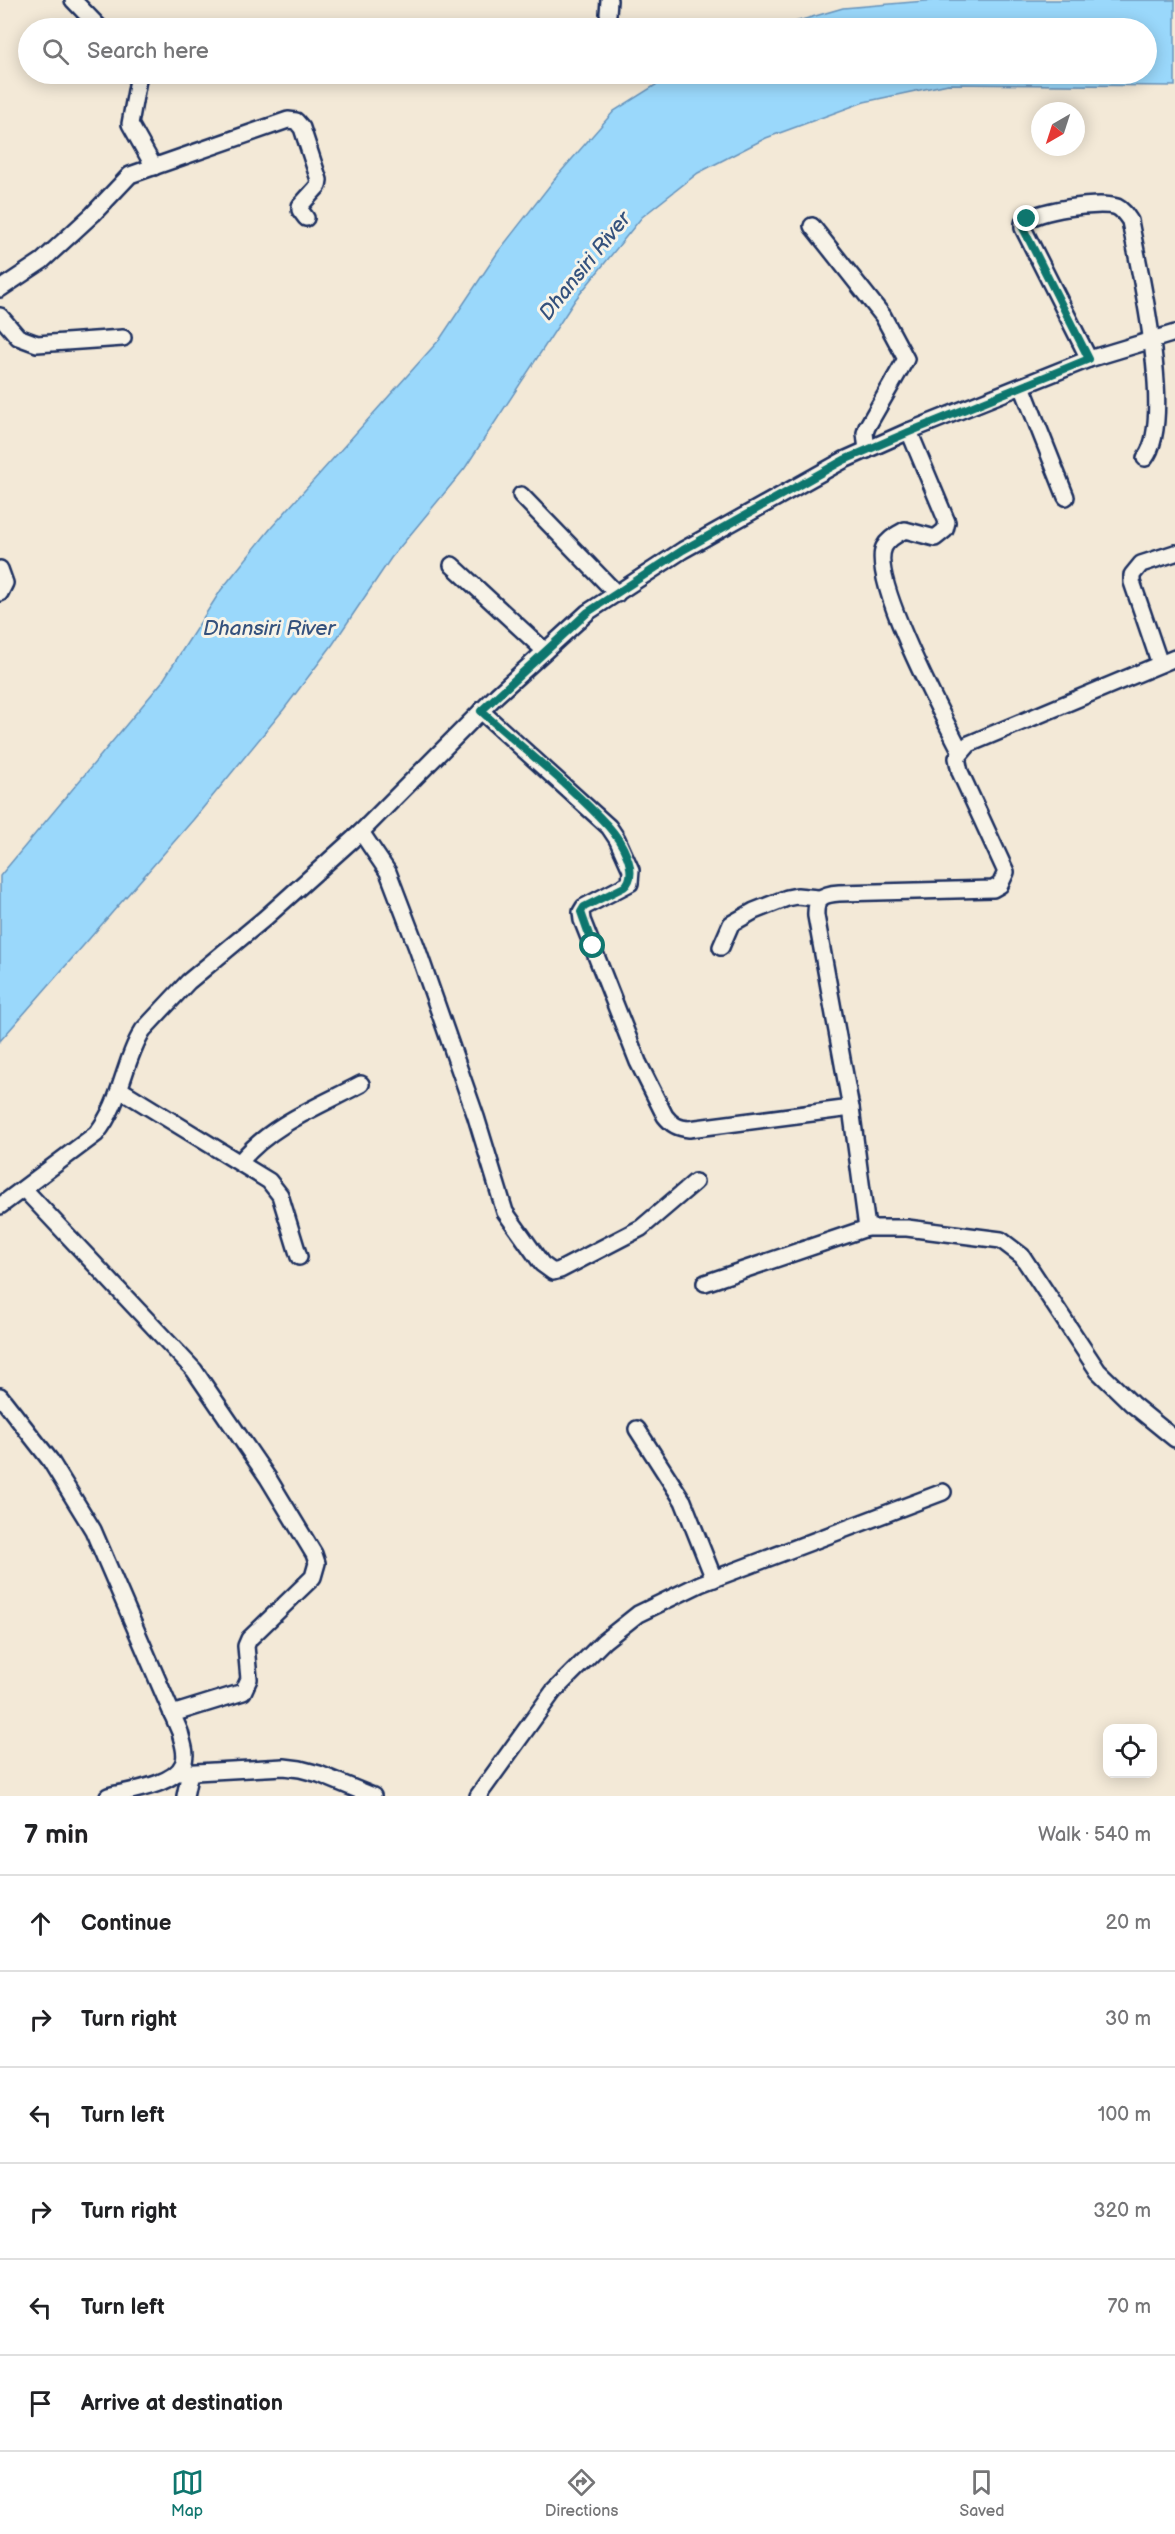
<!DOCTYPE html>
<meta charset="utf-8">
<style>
:root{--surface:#fff;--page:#f6f6f6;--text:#202124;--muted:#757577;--line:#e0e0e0;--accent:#0f766e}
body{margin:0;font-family:"Balsamiq Sans",sans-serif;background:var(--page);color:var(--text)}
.controls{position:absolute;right:18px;bottom:18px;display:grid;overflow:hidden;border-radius:12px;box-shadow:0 3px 15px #0003}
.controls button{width:54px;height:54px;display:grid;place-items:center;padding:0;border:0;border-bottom:2px solid var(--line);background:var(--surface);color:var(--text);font:30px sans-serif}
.compass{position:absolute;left:1031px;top:102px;width:54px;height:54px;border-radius:50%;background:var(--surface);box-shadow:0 3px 15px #0003;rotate:219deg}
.stop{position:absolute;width:18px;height:18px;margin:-14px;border:4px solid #0f766e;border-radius:50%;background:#fff}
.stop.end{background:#0f766e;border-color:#fff;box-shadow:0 2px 6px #0008}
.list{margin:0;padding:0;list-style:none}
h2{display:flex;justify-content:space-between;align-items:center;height:78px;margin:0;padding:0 24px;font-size:26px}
h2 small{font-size:20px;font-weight:400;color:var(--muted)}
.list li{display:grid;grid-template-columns:39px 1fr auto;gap:18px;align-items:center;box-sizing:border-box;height:96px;padding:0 24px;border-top:2px solid var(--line)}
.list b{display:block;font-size:22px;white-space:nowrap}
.list em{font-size:20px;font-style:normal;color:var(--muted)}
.icon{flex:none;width:33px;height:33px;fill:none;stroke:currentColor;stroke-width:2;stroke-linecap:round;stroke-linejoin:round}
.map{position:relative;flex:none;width:1175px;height:1796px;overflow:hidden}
.search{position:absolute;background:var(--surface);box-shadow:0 3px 15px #0003;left:18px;right:18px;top:18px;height:66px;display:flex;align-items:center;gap:15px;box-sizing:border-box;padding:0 21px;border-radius:33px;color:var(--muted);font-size:22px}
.sheet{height:654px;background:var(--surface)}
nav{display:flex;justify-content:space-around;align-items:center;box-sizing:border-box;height:84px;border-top:2px solid var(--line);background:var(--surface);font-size:16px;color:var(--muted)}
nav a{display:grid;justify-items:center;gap:3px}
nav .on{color:var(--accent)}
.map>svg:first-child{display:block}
</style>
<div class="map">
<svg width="1175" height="1796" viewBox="0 0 1175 1796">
<rect width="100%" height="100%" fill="#f3e9d7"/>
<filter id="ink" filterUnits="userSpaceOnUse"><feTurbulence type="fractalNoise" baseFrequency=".0167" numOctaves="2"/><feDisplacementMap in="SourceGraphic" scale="12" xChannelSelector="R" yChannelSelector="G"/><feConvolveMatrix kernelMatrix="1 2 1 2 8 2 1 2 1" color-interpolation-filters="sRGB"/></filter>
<g filter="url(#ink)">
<!-- water -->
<polygon fill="#9ad8fb" stroke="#6794bc" stroke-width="1.5" points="937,0 1175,0 1175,86 948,84 864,102 766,138 698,173 642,217 575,300 465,468 391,558 333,644 284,709 193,820 0,1041 0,876 162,682 221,590 271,528 440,339 498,252 558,175 614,111 673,74 1146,74 1146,28 774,28 843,8"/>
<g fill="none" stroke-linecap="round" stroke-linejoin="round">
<!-- street casing -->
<g stroke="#1b2f5e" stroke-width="20">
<g id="street">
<polyline points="73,0 100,28"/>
<polyline points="608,14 609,0"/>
<polyline points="139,74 130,124 154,167"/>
<polyline points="812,226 883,316 906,359 867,427 865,433 867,450"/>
<polyline points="0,289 42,261 93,214 130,175 288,120 296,121 302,128 319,180 318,186 300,206 300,210 306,218"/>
<polyline points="0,316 18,337 37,344 123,338"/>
<path d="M1089 359 1023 228V223C1035 210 1100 201 1117 207 1123 210 1126 215 1130 221 1139 269 1175 420 1145 458"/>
<polyline points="1022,386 1066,497"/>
<path d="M909 431 947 522 945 530 935 538 905 530C897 534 888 539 884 547 869 579 944 718 961 752"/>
<polyline points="521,495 617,594"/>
<polyline points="452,565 545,651"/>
<polyline points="0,569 5,583 0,593"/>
<polyline points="1160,664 1132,582 1132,575 1141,564 1175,553"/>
<path d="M481 711 609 827 617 839 631 870 630 883 584 907 581 912 582 920 638 1062 665 1116C672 1125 678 1128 689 1129L851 1108"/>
<polyline points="361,832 388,872 417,948 476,1117 505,1212 542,1264 553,1272 560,1270 641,1228 695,1182"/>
<polyline points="721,947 731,924 754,911 787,898 797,896 818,898"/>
<polyline points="121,1090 269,1181 280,1195 299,1257"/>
<path d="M240 1162C270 1125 319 1106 361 1084"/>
<polyline points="24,1189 194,1370 268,1478 314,1554 317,1563 313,1577 249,1639 246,1646 249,1679 243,1692 172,1714"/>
<path d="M0 1206 96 1134C122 1102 123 1062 143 1030L188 982 264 919 361 832 497 695 588 612 683 550 844 460 909 431 1089 359 1175 333"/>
<path d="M867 1228 851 1108 816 916C815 898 823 894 839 893L993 889 1000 885 1006 872 960 772 957 758 969 744 1175 658"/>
<polyline points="705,1283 867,1228 907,1228 1001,1240 1022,1256 1098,1371 1132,1404 1175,1439"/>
<path d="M0 1396 50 1460 93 1530 180 1732C182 1742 188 1754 183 1764 175 1785 128 1791 108 1796"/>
<polyline points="637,1429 683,1501 714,1579"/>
<polyline points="178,1773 284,1767 300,1769 319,1774 373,1796"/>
<polyline points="185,1796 190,1772"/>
<polyline points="478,1796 553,1692 604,1641 638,1614 700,1584 943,1492"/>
</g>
</g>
<!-- street -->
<use href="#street" stroke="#f7f3e8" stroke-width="15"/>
</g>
</g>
<g fill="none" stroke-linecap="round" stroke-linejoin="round" filter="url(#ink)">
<!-- route -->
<path stroke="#0f766e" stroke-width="8" d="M593 946 581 912 584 907 624 887C641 873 620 839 608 826 570 785 523 749 481 711L588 612 683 550 844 460 909 432 1089 359 1023 228 1027 219"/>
</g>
<g text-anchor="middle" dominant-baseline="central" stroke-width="6" stroke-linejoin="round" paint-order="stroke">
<!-- water labels -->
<g font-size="21" font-style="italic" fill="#34517d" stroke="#f7f3e8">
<text transform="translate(585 266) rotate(-51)">Dhansiri River</text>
<text x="269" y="628">Dhansiri River</text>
</g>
</g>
</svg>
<div class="controls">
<button><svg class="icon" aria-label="locate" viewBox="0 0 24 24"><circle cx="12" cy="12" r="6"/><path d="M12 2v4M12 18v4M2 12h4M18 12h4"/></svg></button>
</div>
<svg class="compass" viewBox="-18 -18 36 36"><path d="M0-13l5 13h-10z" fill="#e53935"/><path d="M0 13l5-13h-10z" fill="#757577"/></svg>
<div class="stop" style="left:593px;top:946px"></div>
<div class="stop end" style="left:1027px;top:219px"></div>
<div class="search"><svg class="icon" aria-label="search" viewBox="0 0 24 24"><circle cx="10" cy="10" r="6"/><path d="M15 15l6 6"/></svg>Search here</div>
</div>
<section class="sheet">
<h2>7 min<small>Walk · 540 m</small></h2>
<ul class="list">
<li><svg class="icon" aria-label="ahead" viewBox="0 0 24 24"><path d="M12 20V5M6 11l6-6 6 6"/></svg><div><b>Continue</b></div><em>20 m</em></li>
<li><svg class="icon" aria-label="right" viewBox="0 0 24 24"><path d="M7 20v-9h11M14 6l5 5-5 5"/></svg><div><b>Turn right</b></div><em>30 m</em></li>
<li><svg class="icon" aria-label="left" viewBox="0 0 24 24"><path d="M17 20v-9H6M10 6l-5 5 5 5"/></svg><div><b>Turn left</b></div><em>100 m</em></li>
<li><svg class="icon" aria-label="right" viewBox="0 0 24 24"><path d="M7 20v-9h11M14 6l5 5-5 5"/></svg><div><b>Turn right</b></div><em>320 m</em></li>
<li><svg class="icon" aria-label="left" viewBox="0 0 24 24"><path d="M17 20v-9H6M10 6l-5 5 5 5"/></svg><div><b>Turn left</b></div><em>70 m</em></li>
<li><svg class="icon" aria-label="arrive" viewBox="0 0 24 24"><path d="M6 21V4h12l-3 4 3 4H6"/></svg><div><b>Arrive at destination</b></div></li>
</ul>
</section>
<nav>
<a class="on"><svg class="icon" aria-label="map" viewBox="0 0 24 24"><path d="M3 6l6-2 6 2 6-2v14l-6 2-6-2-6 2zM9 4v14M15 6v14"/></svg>Map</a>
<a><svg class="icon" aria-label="directions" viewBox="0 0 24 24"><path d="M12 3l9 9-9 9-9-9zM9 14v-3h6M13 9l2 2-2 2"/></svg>Directions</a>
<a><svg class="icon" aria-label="saved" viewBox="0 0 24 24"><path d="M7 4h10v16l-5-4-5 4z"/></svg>Saved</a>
</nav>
